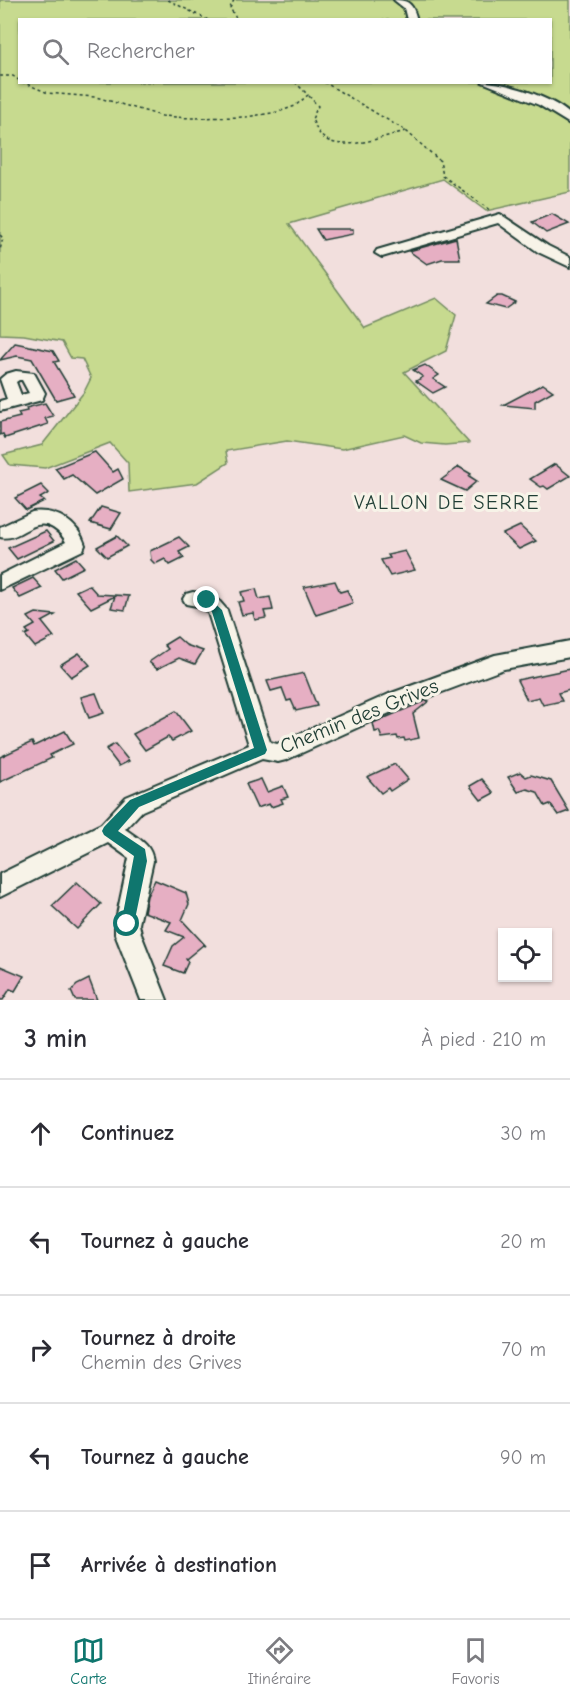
<!DOCTYPE html>
<html lang="fr">
<meta charset="utf-8">
<style>
:root{--surface:#fff;--page:#f2f2f3;--text:#2b2b33;--muted:#7c7c81;--line:#e1e1e2;--accent:#0f766e}
body{margin:0;font-family:"Comic Neue",sans-serif;background:var(--page);color:var(--text)}
.controls{position:absolute;right:18px;bottom:18px;display:grid;overflow:hidden;border-radius:0px;box-shadow:0 2px 4px #0004}
.controls button{width:54px;height:54px;display:grid;place-items:center;padding:0;border:0;border-bottom:2px solid var(--line);background:var(--surface);color:var(--text);font:30px sans-serif}
.stop{position:absolute;width:18px;height:18px;margin:-14px;border:4px solid #0f766e;border-radius:50%;background:#fff}
.stop.end{background:#0f766e;border-color:#fff;box-shadow:0 2px 6px #0008}
.list{margin:0;padding:0;list-style:none}
h2{display:flex;justify-content:space-between;align-items:center;height:78px;margin:0;padding:0 24px;font-size:26px}
h2 small{font-size:20px;font-weight:400;color:var(--muted)}
.list li{display:grid;grid-template-columns:39px 1fr auto;gap:18px;align-items:center;box-sizing:border-box;height:108px;padding:0 24px;border-top:2px solid var(--line)}
.list b{display:block;font-size:22px;white-space:nowrap}
.list p{margin:0;font-size:20px;white-space:nowrap;color:var(--muted)}
.list em{font-size:20px;font-style:normal;color:var(--muted)}
.icon{flex:none;width:33px;height:33px;fill:none;stroke:currentColor;stroke-width:2;stroke-linecap:round;stroke-linejoin:round}
.map{position:relative;flex:none;width:570px;height:1000px;overflow:hidden}
.search{position:absolute;background:var(--surface);box-shadow:0 2px 4px #0004;left:18px;right:18px;top:18px;height:66px;display:flex;align-items:center;gap:15px;box-sizing:border-box;padding:0 21px;border-radius:0px;color:var(--muted);font-size:22px}
.sheet{height:618px;background:var(--surface)}
nav{display:flex;justify-content:space-around;align-items:center;box-sizing:border-box;height:84px;border-top:2px solid var(--line);background:var(--surface);font-size:16px;color:var(--muted)}
nav a{display:grid;justify-items:center;gap:3px}
nav .on{color:var(--accent)}
.map>svg:first-child{display:block}
</style>
<div class="map">
<svg width="570" height="1000" viewBox="0 0 570 1000">
<rect width="100%" height="100%" fill="#f2dfdd"/>
<filter id="ink" filterUnits="userSpaceOnUse"><feTurbulence type="fractalNoise" baseFrequency=".0167" numOctaves="2"/><feDisplacementMap in="SourceGraphic" scale="12" xChannelSelector="R" yChannelSelector="G"/><feConvolveMatrix kernelMatrix="1 2 1 2 8 2 1 2 1" color-interpolation-filters="sRGB"/></filter>
<g filter="url(#ink)">
<!-- green -->
<path fill="#c7da8f" stroke="#738c62" stroke-width="1.5" fill-rule="evenodd" d="M0 0H570V192L486 211 443 179 289 224 365 328 436 298 456 315 446 351 404 372 469 443 445 445 421 443 404 435 342 449 287 441 226 451 228 463 197 483 129 492 128 463 110 443 45 468 10 465 3 455 42 445 84 392 91 378 82 359 71 358 62 342 24 335 0 334ZM20 20H550V82H20Z"/>
<!-- building -->
<g fill="#e6afc3" stroke="#1f3d34" stroke-width="1.5">
<polygon points="552,214 569,224 546,233 532,222"/>
<polygon points="316,229 353,229 353,234 323,240"/>
<polygon points="456,238 460,259 442,259 427,264 409,251"/>
<polygon points="497,296 502,296 515,302 505,309 486,304"/>
<polygon points="15,343 53,351 59,361 54,362 74,395 56,400 32,359 17,356 0,360"/>
<polygon points="425,365 439,375 433,379 445,387 433,393 416,381 423,377 413,370"/>
<polygon points="543,384 553,391 535,401 535,408 503,405"/>
<polygon points="45,403 53,416 45,418 48,424 5,438 3,434 0,435 0,422 20,417 18,413 27,411 26,408"/>
<polygon points="95,452 113,472 118,469 123,479 95,495 72,475 64,479 55,468"/>
<polygon points="555,464 570,476 548,489 544,486 541,487 530,479"/>
<polygon points="459,467 471,474 469,476 477,481 465,491 441,480"/>
<polygon points="41,485 49,493 40,498 44,501 26,510 15,498"/>
<polygon points="101,507 121,513 111,529 90,523"/>
<polygon points="520,526 536,541 519,549 503,534"/>
<polygon points="46,531 54,541 17,559 8,548"/>
<polygon points="117,536 127,546 107,557 97,547"/>
<polygon points="179,537 189,547 179,552 184,558 170,565 165,559 155,564 151,560 150,551"/>
<polygon points="405,551 415,570 390,576 381,560 390,558 388,555"/>
<polygon points="76,558 84,567 62,578 55,569"/>
<polygon points="33,578 42,588 20,598 12,588"/>
<polygon points="335,581 340,592 347,590 353,603 316,615 304,587"/>
<polygon points="89,585 97,594 129,596 125,610 111,608 115,596 91,608 76,591"/>
<polygon points="256,589 259,599 270,597 273,610 264,611 266,618 255,620 253,613 242,615 238,602 244,601 241,592"/>
<polygon points="36,613 55,615 42,622 54,637 35,647 25,635 29,633 26,630 35,625 28,617"/>
<polygon points="177,637 186,645 203,651 195,664 179,658 157,669 149,662 168,649 164,645"/>
<polygon points="79,653 90,665 71,677 60,665"/>
<polygon points="570,669 570,690 558,693 562,701 543,705 539,697 527,700 517,680"/>
<polygon points="304,673 317,706 296,711 291,700 287,701 282,688 271,691 267,681"/>
<polygon points="96,693 104,713 89,718 81,697"/>
<polygon points="427,700 429,701 413,714 419,738 405,741 404,738 398,739 397,736 382,738 379,731 375,732 373,723"/>
<polygon points="176,711 191,731 172,741 168,737 145,750 133,734"/>
<polygon points="65,731 73,744 50,755 52,758 0,782 0,757 32,742 34,746"/>
<polygon points="115,744 129,761 119,766 106,749"/>
<polygon points="395,764 408,779 390,791 388,788 381,793 367,777"/>
<polygon points="520,772 526,777 531,775 551,781 569,811 558,815 550,804 545,806 537,792 527,789 518,792 508,777"/>
<polygon points="261,779 267,792 283,786 288,797 281,799 283,803 271,807 269,804 257,808 246,784"/>
<polygon points="482,779 494,793 481,800 470,786"/>
<polygon points="155,880 186,893 189,904 182,920 206,946 203,945 186,959 188,962 183,973 164,966 173,946 184,937 166,930 171,922 144,912 147,896"/>
<polygon points="77,882 101,904 77,929 52,906"/>
<polygon points="0,966 24,976 15,991 10,989 3,1000 0,1000"/>
<polygon points="89,979 97,1000 75,1000 71,991 77,985"/>
</g>
<g fill="none" stroke-linecap="round" stroke-linejoin="round">
<!-- minor casing -->
<g stroke="#1f3d34" stroke-width="4">
<g id="minor">
<path d="M394 0C410 0 413 5 417 20H407L404 8Z"/>
<path d="M482 82C506 82 551 97 570 114V124L539 105Z"/>
<polygon points="500,214 548,246 570,257 570,267 538,252 498,223 382,257 375,253 377,250"/>
<path d="M16 371 34 373 45 393 42 400 0 411V401L7 399 0 379 6 374ZM19 380H22L29 393 21 395 16 382Z"/>
<path d="M32 512C56 509 78 522 85 545L83 550 0 590V575L66 542C63 536 59 532 53 528 33 515 20 542 0 537V527Z"/>
<path d="M193 592 214 595 227 610 270 742 277 744 389 694 495 655 570 641V657L504 669 405 706 286 760 278 762 262 759 142 811 125 829C139 839 151 844 153 861L139 924 141 934 167 1000H141L115 934V924L129 858 108 843 0 897V874L101 824 126 797 249 745 208 613 202 607 186 604 183 599 186 594Z"/>
</g>
</g>
<!-- path -->
<g stroke="#1f3d34" stroke-width="1.5" stroke-dasharray="3 3" stroke-linecap="butt">
<polyline points="168,0 208,20"/>
<polyline points="234,0 230,8 237,20"/>
<polyline points="0,76 13,76 20,81"/>
<polyline points="22,82 48,93 96,97 162,116 190,118 246,117 278,112 295,106 308,95 295,82"/>
<polyline points="324,82 406,131 440,161 443,176 491,211"/>
<path d="M309 96 318 106 312 119C315 126 318 134 325 139 347 152 383 136 406 131"/>
<polyline points="0,235 3,238 0,250"/>
</g>
<!-- minor -->
<use href="#minor" fill="#f7f3e8" fill-rule="evenodd"/>
</g>
</g>
<!-- route -->
<polygon fill="#0f766e" points="207,596 222,610 267,750 265,754 139,807 118,831 145,849 147,861 134,924 132,928 127,930 123,928 121,924 134,856 104,835 102,831 104,827 130,800 254,748 212,612 202,600"/>
<g text-anchor="middle" dominant-baseline="central" stroke-width="6" stroke-linejoin="round" paint-order="stroke">
<!-- neighbourhood labels -->
<g font-size="20" letter-spacing="1.5" fill="#1f3d34" stroke="#f7f3e8">
<text x="447" y="502">VALLON DE SERRE</text>
</g>
<!-- near-street labels -->
<g font-size="21" fill="#1f3d34" stroke="#f7f3e8">
<text transform="translate(359 716) rotate(-22)">Chemin des Grives</text>
</g>
</g>
</svg>
<div class="controls">
<button><svg class="icon" aria-label="locate" viewBox="0 0 24 24"><circle cx="12" cy="12" r="6"/><path d="M12 2v4M12 18v4M2 12h4M18 12h4"/></svg></button>
</div>
<div class="stop" style="left:127px;top:924px"></div>
<div class="stop end" style="left:207px;top:600px"></div>
<div class="search"><svg class="icon" aria-label="search" viewBox="0 0 24 24"><circle cx="10" cy="10" r="6"/><path d="M15 15l6 6"/></svg>Rechercher</div>
</div>
<section class="sheet">
<h2>3 min<small>À pied · 210 m</small></h2>
<ul class="list">
<li><svg class="icon" aria-label="ahead" viewBox="0 0 24 24"><path d="M12 20V5M6 11l6-6 6 6"/></svg><div><b>Continuez</b></div><em>30 m</em></li>
<li><svg class="icon" aria-label="left" viewBox="0 0 24 24"><path d="M17 20v-9H6M10 6l-5 5 5 5"/></svg><div><b>Tournez à gauche</b></div><em>20 m</em></li>
<li><svg class="icon" aria-label="right" viewBox="0 0 24 24"><path d="M7 20v-9h11M14 6l5 5-5 5"/></svg><div><b>Tournez à droite</b><p>Chemin des Grives</p></div><em>70 m</em></li>
<li><svg class="icon" aria-label="left" viewBox="0 0 24 24"><path d="M17 20v-9H6M10 6l-5 5 5 5"/></svg><div><b>Tournez à gauche</b></div><em>90 m</em></li>
<li><svg class="icon" aria-label="arrive" viewBox="0 0 24 24"><path d="M6 21V4h12l-3 4 3 4H6"/></svg><div><b>Arrivée à destination</b></div></li>
</ul>
</section>
<nav>
<a class="on"><svg class="icon" aria-label="map" viewBox="0 0 24 24"><path d="M3 6l6-2 6 2 6-2v14l-6 2-6-2-6 2zM9 4v14M15 6v14"/></svg>Carte</a>
<a><svg class="icon" aria-label="directions" viewBox="0 0 24 24"><path d="M12 3l9 9-9 9-9-9zM9 14v-3h6M13 9l2 2-2 2"/></svg>Itinéraire</a>
<a><svg class="icon" aria-label="saved" viewBox="0 0 24 24"><path d="M7 4h10v16l-5-4-5 4z"/></svg>Favoris</a>
</nav>
